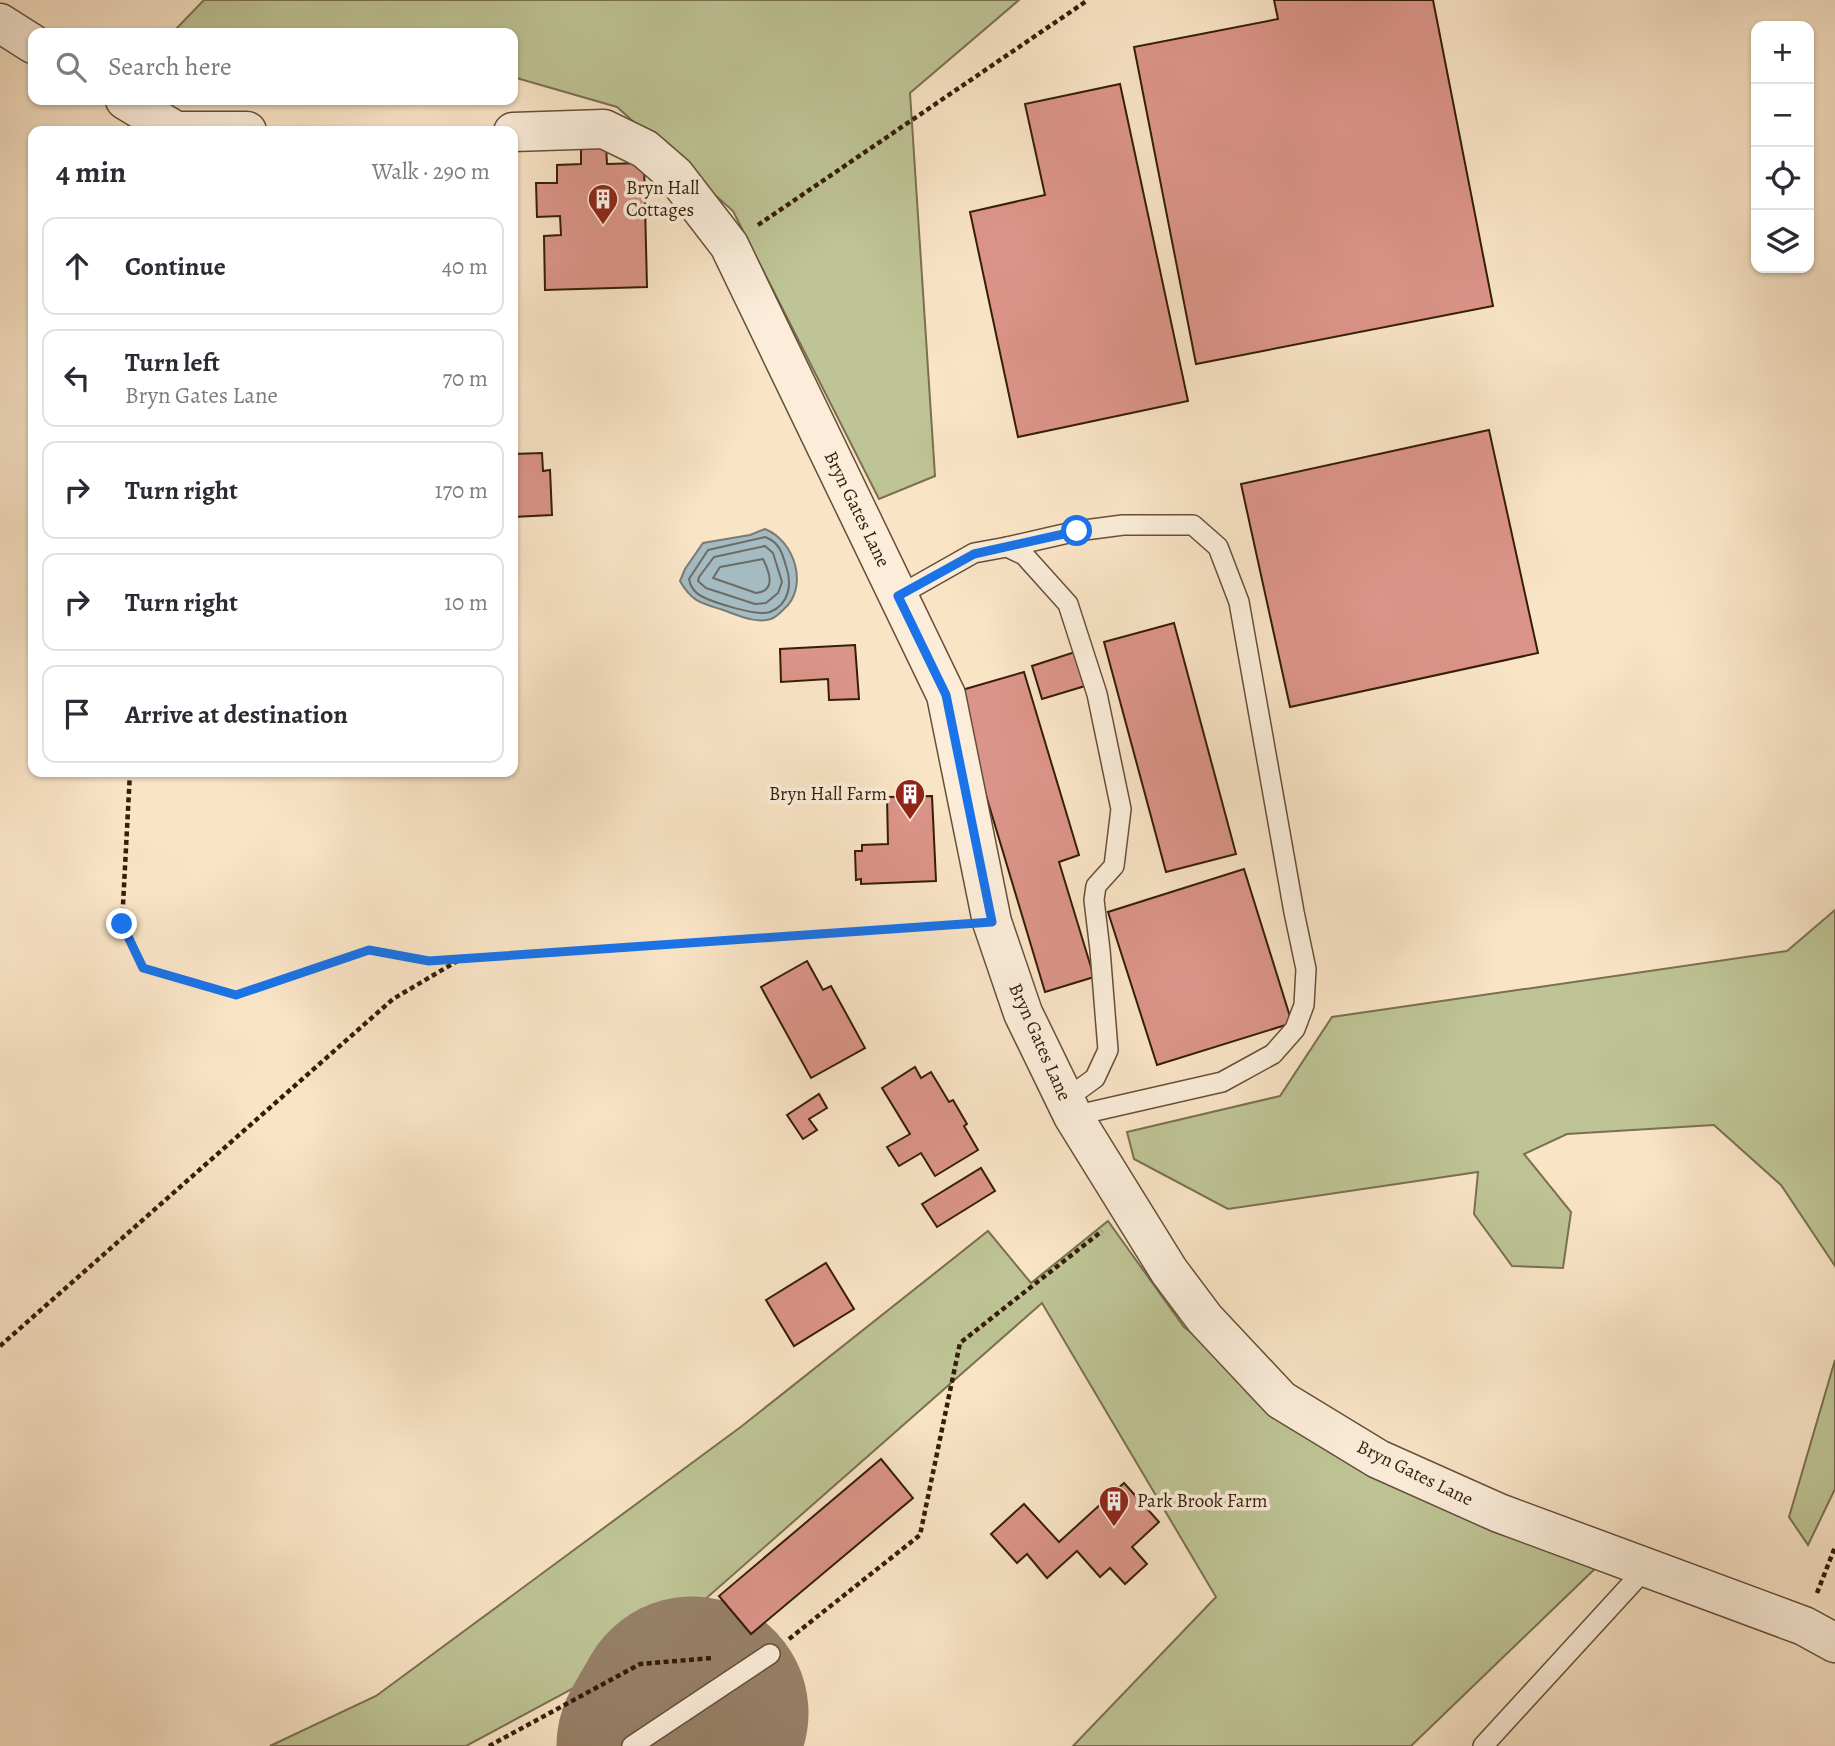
<!DOCTYPE html>
<meta charset="utf-8">
<style>
:root{--surface:#fff;--page:#f7f7f7;--text:#2b2b33;--muted:#7c7c81;--line:#e1e1e2}
body{margin:0;font-family:Alegreya,serif;background:var(--page);color:var(--text)}
.controls{position:absolute;right:21px;top:21px;display:grid;overflow:hidden;border-radius:14px;box-shadow:0 2px 5px #0004}
.controls button{width:63px;height:63px;display:grid;place-items:center;padding:0;border:0;border-bottom:2px solid var(--line);background:var(--surface);color:var(--text);font:35px sans-serif}
.stop{position:absolute;width:21px;height:21px;margin:-16px;border:5px solid #1a73e8;border-radius:50%;background:#fff}
.stop.end{background:#1a73e8;border-color:#fff;box-shadow:0 2px 7px #0008}
.list{margin:0;padding:0;list-style:none}
h2{display:flex;justify-content:space-between;align-items:center;height:91px;margin:0;padding:0 28px;font-size:30px}
h2 small{font-size:23px;font-weight:400;color:var(--muted)}
.list li{display:grid;grid-template-columns:46px 1fr auto;gap:21px;align-items:center;box-sizing:border-box;height:98px;margin:0 14px 14px;padding:0 14px;border:2px solid var(--line);border-radius:14px}
.list b{display:block;font-size:26px;white-space:nowrap}
.list p{margin:0;font-size:23px;white-space:nowrap;color:var(--muted)}
.list em{font-size:23px;font-style:normal;color:var(--muted)}
.icon{flex:none;width:38px;height:38px;fill:none;stroke:currentColor;stroke-width:2;stroke-linecap:round;stroke-linejoin:round}
.map{position:relative;flex:none;width:1835px;height:1746px;overflow:hidden}
.search{position:absolute;background:var(--surface);box-shadow:0 2px 5px #0004;left:28px;top:28px;width:490px;height:77px;display:flex;align-items:center;gap:18px;box-sizing:border-box;padding:0 24px;border-radius:14px;color:var(--muted);font-size:26px}
.panel{position:absolute;background:var(--surface);box-shadow:0 2px 5px #0004;left:28px;top:126px;width:490px;height:651px;border-radius:14px}
.map>svg:first-child{display:block}
</style>
<div class="map">
<svg width="1835" height="1746" viewBox="0 0 1835 1746">
<rect width="100%" height="100%" fill="#f9e4c6"/>
<filter id="stains"><feTurbulence type="fractalNoise" baseFrequency=".00286" numOctaves="4"/><feColorMatrix values="0 0 0 0 .2 0 0 0 0 .09 0 0 0 0 .02 0 0 0 .5 -.17"/></filter>
<radialGradient id="worn" r=".72"><stop offset=".6" stop-color="#630" stop-opacity="0"/><stop offset="1" stop-color="#630" stop-opacity=".3"/></radialGradient>
<!-- green -->
<g fill="#bec495" stroke="#7a704f" stroke-width="2">
<polygon points="204,0 1019,0 910,93 935,476 879,499 733,211 617,107 513,77 513,33 172,33"/>
<polygon points="1835,910 1835,1266 1781,1185 1714,1125 1567,1134 1524,1154 1571,1212 1563,1268 1512,1266 1474,1214 1478,1172 1228,1209 1134,1159 1127,1132 1280,1096 1332,1017 1787,951"/>
<polygon points="1108,1221 1184,1327 1323,1432 1603,1561 1411,1746 1073,1746 1216,1597 1042,1303 652,1646 466,1746 270,1746 376,1696 742,1426 988,1231 1031,1283"/>
<polygon points="1835,1360 1835,1489 1808,1545 1789,1517"/>
</g>
<!-- water -->
<path fill="#a4bbc1" stroke="#787c77" stroke-width="2" d="M765 529C795 541 809 587 784 609 780 613 775 618 771 619 755 624 738 615 723 610 701 603 692 602 680 581L685 569 703 543 750 535Z"/>
<g fill="none" stroke-linecap="round" stroke-linejoin="round">
<!-- shore -->
<g stroke="#6c6c65" stroke-width="2">
<path d="M765 537C779 542 782 552 786 566 792 583 790 604 770 612 758 617 712 602 701 596 694 592 690 585 689 579L708 550Z"/>
<polygon points="765,546 773,553 782,582 778,593 766,603 755,604 706,588 698,581 699,577 714,557"/>
<path d="M763 559C769 571 777 591 756 593L713 578 720 567Z"/>
</g>
<!-- runway -->
<polyline stroke="#978068" stroke-width="233" points="673,1746 692,1713"/>
</g>
<!-- building -->
<g fill="#db9489" stroke="#351d09" stroke-width="2">
<polygon points="1274,0 1433,0 1493,306 1196,364 1134,47 1278,19"/>
<polygon points="1120,84 1188,401 1018,437 970,212 1045,195 1025,104"/>
<polygon points="606,145 607,164 644,163 647,287 545,290 544,236 561,235 560,216 537,217 536,183 557,183 557,165 581,164 581,146"/>
<polygon points="1489,430 1538,653 1290,707 1241,484"/>
<polygon points="542,453 543,471 550,470 552,515 513,517 513,454"/>
<polygon points="1174,623 1236,854 1166,872 1104,642"/>
<polygon points="855,645 859,699 829,700 828,679 781,682 780,649"/>
<polygon points="1075,652 1085,686 1042,699 1032,666"/>
<polygon points="1024,672 1079,855 1059,862 1094,977 1045,992 955,692"/>
<polygon points="932,796 936,881 861,884 861,879 856,880 855,851 862,851 862,845 888,844 887,797"/>
<polygon points="1244,869 1292,1023 1157,1065 1108,912"/>
<polygon points="807,961 823,990 831,986 865,1048 811,1078 761,987"/>
<polygon points="915,1067 921,1078 931,1072 949,1102 953,1100 967,1124 964,1126 978,1150 935,1176 921,1153 899,1166 887,1147 910,1134 882,1088"/>
<polygon points="819,1094 827,1108 809,1119 817,1130 803,1139 787,1115"/>
<polygon points="981,1168 995,1191 937,1227 922,1204"/>
<polygon points="826,1263 854,1309 794,1346 766,1300"/>
<polygon points="881,1459 913,1498 751,1634 719,1596"/>
<polygon points="1124,1483 1159,1522 1132,1547 1147,1564 1125,1584 1110,1568 1100,1577 1077,1551 1047,1578 1027,1554 1017,1563 991,1534 1024,1504 1059,1542"/>
</g>
<g fill="none" stroke-linecap="round" stroke-linejoin="round">
<!-- lane casing -->
<g stroke="#664f38" stroke-width="22">
<g id="lane">
<polyline points="1007,547 1077,531 1123,525 1193,525 1218,547 1239,602 1294,912 1306,969 1304,1005 1295,1029 1273,1054 1222,1082 1073,1116"/>
<polyline points="898,596 974,553 1007,547 1024,555 1068,604 1097,694 1121,809 1114,866 1096,886 1094,900 1100,950 1108,1050 1095,1078 1065,1100"/>
<polyline points="632,1746 770,1654"/>
<polyline points="1483,1746 1646,1568"/>
</g>
</g>
<!-- street casing -->
<g stroke="#664f38" stroke-width="41">
<g id="street">
<polyline points="0,23 33,44"/>
<polyline points="125,100 176,131 247,131"/>
<polyline points="513,132 604,129 645,149 675,175 729,245 946,695 992,922 1023,1013 1073,1116 1169,1271 1205,1319 1281,1400 1378,1459 1499,1513 1804,1626 1835,1643"/>
</g>
</g>
<!-- path -->
<g stroke="#351d09" stroke-width="4.5" stroke-dasharray="5 3.5" stroke-linecap="butt">
<polyline points="758,225 1088,0"/>
<polyline points="130,772 122,924 143,968 236,995 369,950 429,961 956,924"/>
<polyline points="0,1346 393,999 459,960"/>
<polyline points="1817,1593 1835,1547"/>
<polyline points="789,1639 920,1535 960,1343 1102,1231"/>
<polyline points="489,1746 640,1664 712,1658"/>
</g>
<!-- lane -->
<use href="#lane" stroke="#fbedda" stroke-width="19"/>
<!-- street -->
<use href="#street" stroke="#fbedda" stroke-width="38"/>
</g>
<g fill="none" stroke-linecap="round" stroke-linejoin="round">
<!-- route -->
<polyline stroke="#1a73e8" stroke-width="9" points="122,924 143,968 236,995 369,950 429,961 992,922 946,695 898,596 974,554 1077,531"/>
</g>
<!-- icons -->
<defs>
<g id="building-pin" transform="scale(1.575)"><path d="M0 17L-7.5 6A9.5 9.5 0 1 1 7.5 6Z" fill="#8f2418" stroke="#fbedda"/><path d="M-4-6H4V6H1V3H-1V6H-4ZM-2.5-4.3h1.7v1.8h-1.7ZM.8-4.3h1.7v1.8H.8ZM-2.5-1h1.7V.8h-1.7ZM.8-1h1.7V.8H.8Z" fill="#fff"/></g>
</defs>
<g fill-rule="evenodd">
<use href="#building-pin" x="603" y="199"/>
<use href="#building-pin" x="910" y="794"/>
<use href="#building-pin" x="1114" y="1501"/>
</g>
<g text-anchor="middle" dominant-baseline="central" stroke-width="7" stroke-linejoin="round" paint-order="stroke">
<!-- poi labels -->
<g font-size="19" fill="#351d09" stroke="#fbedda" text-anchor="start">
<text x="626" y="188">Bryn Hall<tspan x="626" dy="22">Cottages</tspan></text>
<text x="887" y="794" text-anchor="end">Bryn Hall Farm</text>
<text x="1137" y="1501">Park Brook Farm</text>
</g>
<!-- street labels -->
<g font-size="19" fill="#351d09" stroke="#fbedda">
<text transform="translate(857 509) rotate(64)">Bryn Gates Lane</text>
<text transform="translate(1040 1042) rotate(66)">Bryn Gates Lane</text>
<text transform="translate(1415 1473) rotate(26)">Bryn Gates Lane</text>
</g>
</g>
<rect width="100%" height="100%" filter="url(#stains)"/>
<rect width="100%" height="100%" fill="url(#worn)"/>
</svg>
<div class="controls">
<button>+</button>
<button>−</button>
<button><svg class="icon" aria-label="locate" viewBox="0 0 24 24"><circle cx="12" cy="12" r="6"/><path d="M12 2v4M12 18v4M2 12h4M18 12h4"/></svg></button>
<button><svg class="icon" aria-label="layers" viewBox="0 0 24 24"><path d="M12 4l9 5-9 5-9-5zM3 14l9 5 9-5"/></svg></button>
</div>
<div class="stop" style="left:1077px;top:531px"></div>
<div class="stop end" style="left:122px;top:924px"></div>
<div class="search"><svg class="icon" aria-label="search" viewBox="0 0 24 24"><circle cx="10" cy="10" r="6"/><path d="M15 15l6 6"/></svg>Search here</div>
<section class="panel">
<h2>4 min<small>Walk · 290 m</small></h2>
<ul class="list">
<li><svg class="icon" aria-label="ahead" viewBox="0 0 24 24"><path d="M12 20V5M6 11l6-6 6 6"/></svg><div><b>Continue</b></div><em>40 m</em></li>
<li><svg class="icon" aria-label="left" viewBox="0 0 24 24"><path d="M17 20v-9H6M10 6l-5 5 5 5"/></svg><div><b>Turn left</b><p>Bryn Gates Lane</p></div><em>70 m</em></li>
<li><svg class="icon" aria-label="right" viewBox="0 0 24 24"><path d="M7 20v-9h11M14 6l5 5-5 5"/></svg><div><b>Turn right</b></div><em>170 m</em></li>
<li><svg class="icon" aria-label="right" viewBox="0 0 24 24"><path d="M7 20v-9h11M14 6l5 5-5 5"/></svg><div><b>Turn right</b></div><em>10 m</em></li>
<li><svg class="icon" aria-label="arrive" viewBox="0 0 24 24"><path d="M6 21V4h12l-3 4 3 4H6"/></svg><div><b>Arrive at destination</b></div></li>
</ul>
</section>
</div>
